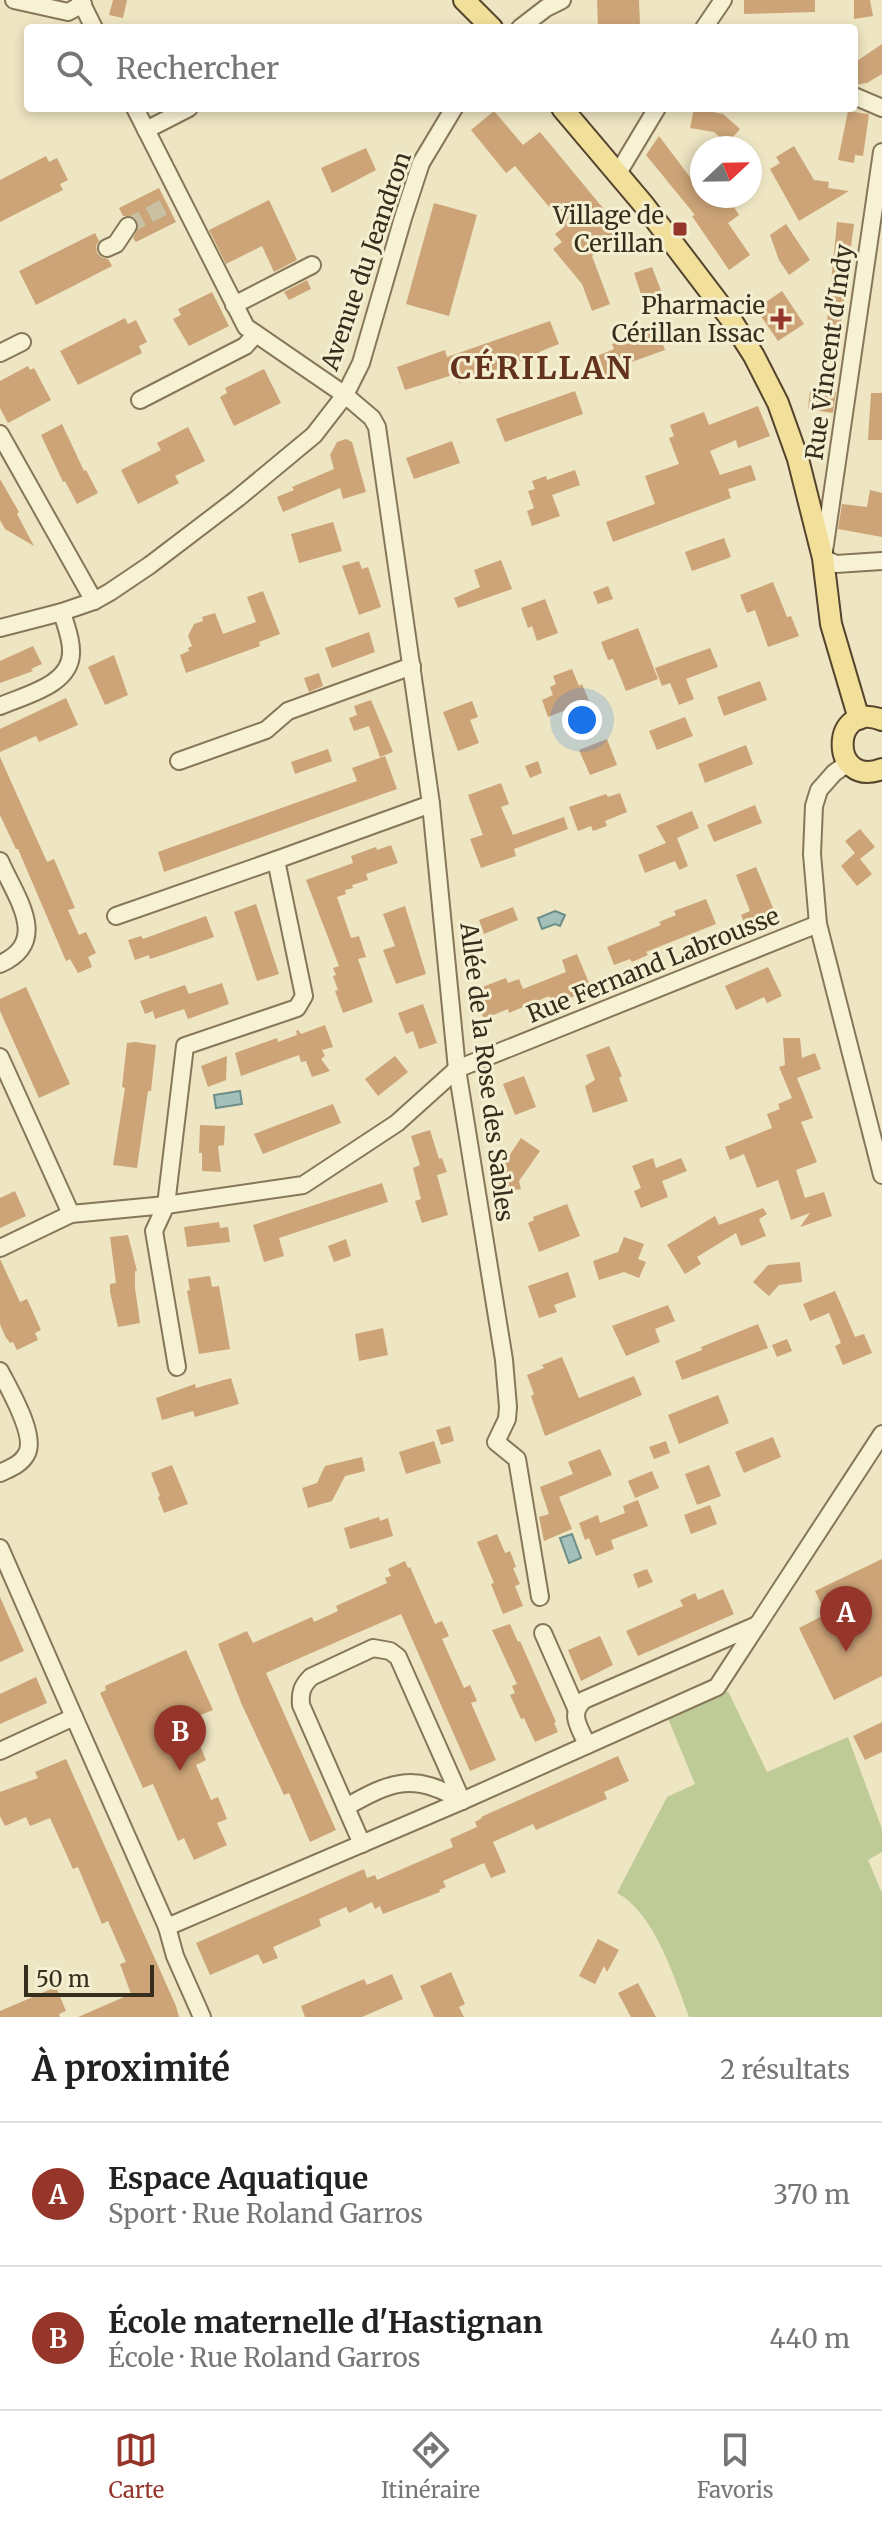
<!DOCTYPE html>
<html lang="fr">
<meta charset="utf-8">
<style>
:root{--surface:#fff;--page:#f2f2f2;--text:#222;--muted:#767676;--line:#e0e0e0;--accent:#96352a}
body{margin:0;font-family:Merriweather,serif;background:var(--page);color:var(--text)}
.compass{position:absolute;left:690px;top:136px;width:72px;height:72px;border-radius:50%;background:var(--surface);box-shadow:0 4px 12px #0003;rotate:68deg}
.scale{position:absolute;left:24px;bottom:20px;width:130px;box-sizing:border-box;padding-left:8px;border:4px solid #372d1d;border-top:0;font-size:22px;line-height:28px;white-space:nowrap;color:#372d1d;-webkit-text-stroke:6px #f5efd1;paint-order:stroke}
.you{position:absolute;left:582px;top:720px;width:28px;height:28px;margin:-20px;border:6px solid #fff;border-radius:50%;background:#1a73e8;box-shadow:0 0 0 12px #1a73e833}
.badge{display:grid;place-items:center;width:52px;height:52px;border-radius:50%;background:var(--accent);color:#fff;font-size:26px;font-weight:700}
.pin{position:absolute;translate:-50% -66px;filter:drop-shadow(0 2px 4px #0008)}
.pin::after{content:'';position:absolute;top:42px;width:28px;height:24px;background:inherit;clip-path:polygon(0 0,100% 0,50% 100%)}
.list{margin:0;padding:0;list-style:none}
h2{display:flex;justify-content:space-between;align-items:center;height:104px;margin:0;padding:0 32px;font-size:34px}
h2 small{font-size:26px;font-weight:400;color:var(--muted)}
.list li{display:grid;grid-template-columns:52px 1fr auto;gap:24px;align-items:center;box-sizing:border-box;height:144px;padding:0 32px;border-top:2px solid var(--line)}
.list b{display:block;font-size:30px;white-space:nowrap}
.list p{margin:0;font-size:26px;white-space:nowrap;color:var(--muted)}
.list em{font-size:26px;font-style:normal;color:var(--muted)}
.icon{flex:none;width:44px;height:44px;fill:none;stroke:currentColor;stroke-width:2;stroke-linecap:round;stroke-linejoin:round}
.map{position:relative;flex:none;width:882px;height:2017px;overflow:hidden}
.search{position:absolute;background:var(--surface);box-shadow:0 4px 12px #0003;left:24px;right:24px;top:24px;height:88px;display:flex;align-items:center;gap:20px;box-sizing:border-box;padding:0 28px;border-radius:8px;color:var(--muted);font-size:30px}
.sheet{height:392px;background:var(--surface)}
nav{display:flex;justify-content:space-around;align-items:center;box-sizing:border-box;height:112px;border-top:2px solid var(--line);background:var(--surface);font-size:22px;color:var(--muted)}
nav a{display:grid;justify-items:center;gap:4px}
nav .on{color:var(--accent)}
.map>svg:first-child{display:block}
</style>
<div class="map">
<svg width="882" height="2017" viewBox="0 0 882 2017">
<rect width="100%" height="100%" fill="#eee5c2"/>
<!-- green -->
<path fill="#bfcb96" d="M728 1691 767 1772 848 1737 882 1829V1852L868 1860 882 1893V2017H689C675 1979 654 1912 617 1893L667 1797 695 1784 667 1716Z"/>
<!-- water -->
<g fill="#a4c0bb" stroke="#6b8e89" stroke-width="2">
<polygon points="555,911 565,915 560,926 555,924 542,929 538,918"/>
<polygon points="240,1091 242,1104 216,1108 214,1095"/>
<polygon points="572,1534 581,1558 569,1563 560,1538"/>
</g>
<!-- building -->
<g fill="#cca478">
<polygon points="113,0 127,0 123,18 109,15"/>
<polygon points="597,0 639,0 640,25 598,27"/>
<polygon points="744,0 815,0 815,12 744,14"/>
<polygon points="854,0 870,0 873,16 854,19"/>
<polygon points="882,44 882,74 867,83 854,85 854,63"/>
<polygon points="694,108 723,114 740,129 727,144 714,132 690,128"/>
<polygon points="494,111 523,145 540,132 622,231 592,256 610,304 592,311 582,284 553,249 562,242 555,234 565,226 515,166 506,173 471,130"/>
<polygon points="848,111 869,114 863,156 855,155 854,163 838,160"/>
<polygon points="659,136 702,193 702,196 711,204 722,196 727,196 739,215 728,223 750,255 729,270 692,216 695,215 646,155"/>
<polygon points="794,146 814,180 829,182 828,188 849,191 799,221 770,169 780,163 776,157"/>
<polygon points="366,148 376,170 332,193 321,168"/>
<polygon points="46,156 49,162 57,158 68,180 60,184 63,190 0,222 0,180"/>
<polygon points="159,188 176,222 136,242 133,238 139,227 138,222 133,216 123,216 119,208"/>
<polygon points="269,200 297,260 274,272 262,246 226,264 209,230"/>
<polygon points="434,203 477,215 449,316 406,304"/>
<polygon points="837,222 854,224 838,345 825,343"/>
<polygon points="786,224 810,260 789,275 779,260 770,235"/>
<polygon points="95,233 99,241 96,246 97,253 101,257 108,259 112,266 36,305 19,271"/>
<polygon points="652,267 662,293 643,300 634,273"/>
<polygon points="307,280 311,289 289,300 284,292"/>
<polygon points="782,291 804,324 778,341 756,309"/>
<polygon points="212,292 229,326 189,346 173,319 181,315 178,309"/>
<polygon points="125,318 128,324 136,320 147,342 139,346 142,353 78,385 60,351"/>
<polygon points="550,321 559,344 539,352 540,354 459,383 456,374 405,390 397,367 445,350 447,357"/>
<polygon points="657,328 665,350 612,369 614,376 601,381 592,358 614,349 612,344"/>
<polygon points="28,366 30,370 34,368 51,400 8,423 0,408 0,381"/>
<polygon points="264,369 281,403 234,426 220,397 227,393 225,388"/>
<polygon points="810,390 836,392 833,413 808,409"/>
<polygon points="575,391 583,414 505,442 496,419"/>
<polygon points="871,393 882,393 882,440 868,440"/>
<polygon points="758,406 770,436 738,448 736,440 710,451 720,475 751,465 756,480 728,489 731,498 613,542 606,522 655,504 645,476 679,464 669,438 674,436 670,425 704,412 709,425"/>
<polygon points="62,424 84,471 86,470 98,493 77,504 65,481 63,482 41,435"/>
<polygon points="188,427 205,461 175,476 179,483 138,504 121,470 161,450 157,443"/>
<polygon points="346,439 352,442 366,492 343,499 340,488 283,512 277,497 294,490 292,487 334,469 330,455 337,442"/>
<polygon points="452,441 460,463 414,479 406,458"/>
<polygon points="575,470 580,485 552,495 560,516 532,526 527,511 534,508 528,491 535,489 532,481 546,476 547,480"/>
<polygon points="0,479 19,512 17,514 34,546 5,529 0,520"/>
<polygon points="870,490 882,493 882,537 838,529 842,504 867,507"/>
<polygon points="333,522 342,551 299,563 291,534"/>
<polygon points="724,538 731,557 692,571 685,552"/>
<polygon points="501,560 512,589 458,608 454,598 480,587 474,570"/>
<polygon points="359,561 362,569 368,567 381,607 359,615 342,566"/>
<polygon points="773,582 787,617 791,616 799,636 768,647 755,610 747,613 740,595"/>
<polygon points="608,586 613,599 598,604 593,592"/>
<polygon points="263,591 280,634 259,642 260,646 186,673 180,655 189,651 188,648 192,646 188,636 194,624 203,621 202,617 215,613 223,634 256,622 247,597"/>
<polygon points="545,599 558,633 537,641 532,626 528,628 521,608"/>
<polygon points="638,628 658,679 626,691 613,659 608,660 601,642"/>
<polygon points="369,632 375,652 332,668 325,648"/>
<polygon points="33,646 42,664 31,669 33,671 0,683 0,661"/>
<polygon points="710,648 718,667 686,679 694,699 679,705 670,683 662,686 655,668"/>
<polygon points="114,655 128,695 105,705 88,667"/>
<polygon points="572,669 579,686 582,684 589,701 548,717 542,700 553,695 550,687 556,684 553,676"/>
<polygon points="319,673 323,686 309,692 304,678"/>
<polygon points="760,681 767,700 724,716 717,697"/>
<polygon points="66,698 78,725 39,742 36,736 0,752 0,729"/>
<polygon points="371,700 393,752 380,757 369,726 354,731 349,718 357,715 354,706"/>
<polygon points="472,701 478,717 470,720 479,743 458,751 443,712"/>
<polygon points="685,717 693,736 657,750 649,731"/>
<polygon points="607,739 617,765 590,775 579,750"/>
<polygon points="746,745 753,764 705,783 698,764"/>
<polygon points="328,749 332,761 295,774 291,762"/>
<polygon points="385,756 397,789 164,872 158,852 357,781 352,768"/>
<polygon points="0,757 47,862 54,859 75,908 68,910 79,935 86,932 96,953 88,957 92,967 78,973 70,959 66,961 18,849 16,849 0,815"/>
<polygon points="538,761 542,773 530,778 525,766"/>
<polygon points="501,783 509,804 501,807 513,835 564,817 568,829 514,849 516,856 481,868 470,839 483,835 468,795"/>
<polygon points="620,793 627,812 605,821 607,826 593,831 591,826 578,831 569,807 606,794 608,797"/>
<polygon points="755,805 762,823 714,842 707,825"/>
<polygon points="692,811 699,828 677,838 688,866 679,870 675,861 645,873 638,855 666,843 656,826"/>
<polygon points="860,829 875,847 860,859 872,874 857,886 841,866 855,853 845,841"/>
<polygon points="391,845 398,863 366,874 368,880 352,885 353,888 345,890 346,894 337,897 351,938 359,936 366,957 358,959 373,1002 343,1013 335,991 338,990 333,976 336,975 333,968 339,966 306,880 353,863 351,856 376,847 377,850"/>
<polygon points="756,867 776,915 746,927 741,915 750,911 736,875"/>
<polygon points="706,899 716,924 646,952 648,955 632,962 630,959 614,965 607,947 661,925 659,922 676,915 674,911"/>
<polygon points="256,904 279,974 257,981 234,912"/>
<polygon points="405,906 426,974 396,984 383,950 395,946 383,914"/>
<polygon points="513,907 518,920 484,934 479,920"/>
<polygon points="206,916 214,937 165,954 150,959 149,955 135,960 128,940 141,936 143,939"/>
<polygon points="577,954 589,983 573,989 576,996 552,1003 549,996 509,1013 508,1009 484,1019 472,991 506,978 508,983 519,979 523,989 566,972 562,960"/>
<polygon points="768,967 782,996 767,1003 764,997 736,1010 725,986"/>
<polygon points="222,983 229,1004 188,1019 184,1009 155,1019 153,1011 145,1014 140,1001 185,985 189,994"/>
<polygon points="26,987 70,1084 39,1098 0,1011 0,999"/>
<polygon points="423,1004 437,1043 419,1049 413,1031 406,1034 398,1013"/>
<polygon points="325,1025 333,1047 322,1050 325,1056 321,1059 330,1071 312,1077 306,1061 301,1062 299,1055 241,1076 235,1053 277,1038 278,1042 297,1035 296,1031 298,1030 301,1034"/>
<polygon points="783,1038 800,1038 802,1058 815,1053 821,1069 797,1078 813,1118 801,1122 817,1162 796,1170 805,1198 824,1192 832,1216 800,1227 810,1213 791,1220 778,1180 757,1188 744,1154 730,1160 725,1147 772,1128 767,1114 780,1109 778,1104 792,1098 779,1067 785,1065"/>
<polygon points="135,1042 156,1045 151,1091 148,1091 137,1168 113,1165 125,1088 122,1087 127,1043"/>
<polygon points="609,1046 622,1076 619,1078 628,1101 593,1113 585,1086 595,1080 586,1055"/>
<polygon points="227,1056 226,1080 208,1087 201,1066"/>
<polygon points="395,1056 408,1072 378,1096 365,1079"/>
<polygon points="524,1076 536,1107 515,1115 503,1084"/>
<polygon points="333,1104 341,1123 263,1154 254,1134"/>
<polygon points="200,1125 225,1126 224,1145 218,1146 221,1172 202,1171 202,1153 199,1153"/>
<polygon points="430,1130 439,1159 442,1158 447,1172 437,1175 448,1215 422,1223 415,1201 421,1199 413,1168 420,1165 411,1136"/>
<polygon points="521,1138 540,1151 519,1181 521,1189 498,1193 494,1169 501,1168"/>
<polygon points="653,1158 656,1168 681,1158 687,1171 662,1181 668,1197 641,1208 634,1191 641,1188 632,1166"/>
<polygon points="382,1183 388,1202 279,1238 284,1256 264,1262 253,1225"/>
<polygon points="15,1191 26,1216 0,1228 0,1198"/>
<polygon points="567,1204 580,1236 539,1252 528,1223 534,1220 533,1217"/>
<polygon points="763,1208 767,1214 759,1219 766,1236 741,1246 736,1233 697,1257 701,1264 685,1274 667,1245 715,1216 719,1225"/>
<polygon points="219,1222 220,1228 228,1227 230,1242 187,1247 184,1227"/>
<polygon points="128,1235 137,1271 135,1271 135,1288 140,1323 118,1327 110,1292 110,1284 116,1283 110,1237"/>
<polygon points="624,1237 644,1244 638,1259 646,1262 639,1278 624,1272 599,1280 593,1261 618,1252"/>
<polygon points="346,1239 351,1256 334,1262 328,1246"/>
<polygon points="0,1259 20,1302 27,1299 41,1330 35,1333 38,1340 17,1350 13,1342 10,1343 5,1336 0,1324"/>
<polygon points="800,1262 802,1282 779,1285 769,1296 753,1282 768,1265"/>
<polygon points="568,1272 576,1297 554,1305 557,1312 539,1318 528,1286"/>
<polygon points="210,1276 212,1287 219,1286 230,1349 199,1354 187,1291 190,1290 188,1279"/>
<polygon points="835,1291 855,1337 864,1334 872,1353 843,1365 835,1346 841,1343 829,1313 810,1321 803,1304"/>
<polygon points="668,1305 675,1321 655,1329 660,1342 626,1356 612,1326"/>
<polygon points="758,1324 768,1348 682,1380 675,1361 702,1350 701,1347"/>
<polygon points="383,1328 388,1355 359,1361 355,1334"/>
<polygon points="787,1339 792,1351 777,1357 772,1345"/>
<polygon points="562,1357 579,1398 634,1376 642,1395 545,1436 531,1396 534,1394 527,1375 544,1368 542,1365"/>
<polygon points="231,1378 239,1404 195,1417 193,1411 162,1420 156,1398 195,1384 196,1388"/>
<polygon points="718,1395 729,1423 679,1444 668,1415"/>
<polygon points="450,1426 454,1441 441,1445 436,1430"/>
<polygon points="773,1437 781,1457 744,1473 735,1452"/>
<polygon points="434,1441 441,1463 406,1474 399,1452"/>
<polygon points="666,1441 670,1453 654,1459 649,1447"/>
<polygon points="600,1449 612,1475 559,1497 572,1529 544,1541 539,1517 549,1514 540,1487 573,1474 568,1462"/>
<polygon points="362,1457 365,1471 345,1476 332,1501 308,1508 302,1488 317,1483 325,1466"/>
<polygon points="172,1465 188,1504 164,1513 158,1497 160,1496 151,1473"/>
<polygon points="709,1465 721,1496 697,1505 685,1474"/>
<polygon points="652,1471 659,1488 635,1498 628,1481"/>
<polygon points="638,1500 648,1526 611,1540 614,1549 596,1556 589,1538 585,1540 579,1523 598,1515 600,1523 625,1513 623,1506"/>
<polygon points="710,1505 717,1524 691,1534 684,1515"/>
<polygon points="379,1517 380,1521 388,1518 393,1536 350,1549 344,1528"/>
<polygon points="497,1534 505,1553 510,1551 516,1567 513,1568 520,1584 515,1586 523,1606 503,1614 491,1584 494,1583 477,1542"/>
<polygon points="882,1559 882,1676 834,1700 799,1628 826,1614 815,1591"/>
<polygon points="405,1561 408,1568 410,1567 435,1624 442,1621 449,1636 442,1639 464,1688 470,1685 477,1701 471,1703 496,1760 470,1771 401,1614 350,1636 266,1673 336,1830 310,1842 289,1793 284,1795 242,1705 218,1644 247,1631 253,1643 312,1617 314,1622 338,1611 336,1606 387,1583 385,1578 391,1576 388,1569"/>
<polygon points="647,1569 653,1582 638,1588 633,1574"/>
<polygon points="723,1589 734,1614 638,1656 626,1631 683,1606 680,1600 695,1593 698,1600"/>
<polygon points="0,1597 24,1651 0,1662"/>
<polygon points="510,1624 518,1642 520,1641 556,1722 554,1723 558,1732 535,1742 524,1718 521,1719 510,1695 515,1693 512,1686 517,1684 492,1630"/>
<polygon points="600,1636 613,1665 581,1681 568,1650"/>
<polygon points="186,1650 213,1710 189,1720 206,1760 196,1765 211,1800 218,1797 227,1819 217,1823 227,1845 194,1860 184,1838 178,1841 153,1784 143,1788 100,1693 106,1690 105,1686"/>
<polygon points="36,1677 47,1703 0,1724 0,1694"/>
<polygon points="882,1722 882,1752 865,1760 853,1736"/>
<polygon points="618,1756 629,1781 604,1792 607,1799 536,1830 533,1824 493,1842 506,1872 491,1878 484,1863 443,1881 446,1887 439,1890 440,1892 383,1914 380,1906 375,1909 372,1902 349,1913 346,1907 319,1919 321,1926 273,1947 278,1958 263,1964 258,1954 210,1975 196,1943 364,1869 367,1878 375,1875 377,1880 432,1856 453,1847 450,1839 477,1827 475,1822 482,1818 481,1817"/>
<polygon points="66,1759 176,2006 179,2017 78,2017 131,1994 120,1964 126,1962 108,1921 102,1924 78,1867 73,1869 50,1818 30,1826 26,1817 5,1826 0,1816 0,1792 38,1778 35,1772"/>
<polygon points="598,1939 619,1950 607,1972 604,1966 595,1984 579,1976"/>
<polygon points="451,1972 465,2004 459,2007 464,2017 434,2017 420,1986"/>
<polygon points="392,1974 403,1999 362,2017 305,2017 301,2006 364,1979 367,1985"/>
<polygon points="638,1983 656,2017 631,2017 618,1993"/>
<polygon points="56,1987 66,2011 59,2014 60,2017 0,2017 0,2011"/>
</g>
<g fill="none" stroke-linecap="round" stroke-linejoin="round">
<!-- minor-tunnel -->
<polyline stroke="#c9c0a1" stroke-width="16" stroke-dasharray="16 8" stroke-linecap="butt" points="128,226 168,205"/>
<!-- minor casing -->
<g stroke="#877759" stroke-width="20">
<g id="minor">
<polyline points="14,0 68,12 83,4"/>
<polyline points="80,0 94,28"/>
<polyline points="520,28 546,8 562,0"/>
<polyline points="704,28 723,0"/>
<polyline points="854,96 882,108"/>
<polyline points="135,108 246,327 345,395 372,418 377,427 431,804 457,1069 504,1360 508,1407 507,1419 496,1442 517,1459 540,1597"/>
<polyline points="146,130 189,108"/>
<polyline points="882,152 823,558 836,564 882,561"/>
<polyline points="618,173 657,108"/>
<polyline points="107,248 116,244 128,226"/>
<polyline points="234,305 312,265"/>
<polyline points="0,353 22,342"/>
<polyline points="140,400 245,346 255,335"/>
<polyline points="0,434 94,601"/>
<polyline points="0,628 62,612 94,601 110,592 150,565 238,498 314,435 345,395 361,363 403,218 421,163 454,108"/>
<path d="M0 706C25 695 73 685 71 650 71 637 65 624 62 612"/>
<polyline points="179,761 266,730 288,711 412,666"/>
<polyline points="848,763 834,773 819,790 814,806 812,854 818,924 882,1175"/>
<path d="M0 861C16 898 51 941 0 964"/>
<polyline points="116,916 276,860"/>
<polyline points="0,1057 71,1214 0,1248"/>
<polyline points="71,1214 166,1205 303,1185 397,1123 457,1069 818,924"/>
<polyline points="177,1367 154,1231 166,1205 185,1046 297,1008 304,996 276,860 431,804"/>
<path d="M0 1371C9 1389 38 1437 26 1455 20 1465 10 1468 0 1473"/>
<polyline points="0,1548 74,1717"/>
<polyline points="543,1633 576,1708"/>
<path d="M587 1745C580 1727 568 1715 584 1700L757 1625"/>
<polyline points="0,1751 74,1717 167,1927 462,1801 717,1687 882,1434"/>
<path d="M346 1807C392 1781 414 1772 462 1801"/>
<path d="M362 1844 301 1705C300 1692 302 1686 311 1677L373 1648 390 1651 398 1657 462 1801"/>
<polyline points="167,1927 175,1956 202,2017"/>
</g>
</g>
<!-- major casing -->
<g stroke="#55442e" stroke-width="24">
<g id="major">
<polyline points="464,0 492,28"/>
<polyline points="562,108 644,205 730,318 754,356 778,403 798,459 823,558 831,624 859,719"/>
<path d="M882 720C830 699 829 789 882 769"/>
</g>
</g>
<!-- minor -->
<use href="#minor" stroke="#f8f2d5" stroke-width="16"/>
<!-- major -->
<use href="#major" stroke="#f1df9a" stroke-width="20"/>
</g>
<!-- markers -->
<g fill="#96352a" stroke="#f5efd1" stroke-width="3">
<rect x="672" y="221" width="16" height="16" rx="4"/>
<path d="M777 307h8v8h8v8h-8v8h-8v-8h-8v-8h8z"/>
</g>
<g text-anchor="middle" dominant-baseline="central" stroke-width="6" stroke-linejoin="round" paint-order="stroke">
<!-- poi labels -->
<g font-size="24" fill="#372d1d" stroke="#f5efd1" text-anchor="end">
<text x="664" y="215">Village de<tspan x="664" dy="28">Cerillan</tspan></text>
<text x="765" y="305">Pharmacie<tspan x="765" dy="28">Cérillan Issac</tspan></text>
</g>
<!-- street labels -->
<g font-size="24" fill="#372d1d" stroke="#f5efd1">
<text transform="translate(366 261) rotate(-71)">Avenue du Jeandron</text>
<text transform="translate(829 352) rotate(-82)">Rue Vincent d'Indy</text>
<text transform="translate(653 965) rotate(-22)">Rue Fernand Labrousse</text>
<text transform="translate(487 1072) rotate(83)">Allée de la Rose des Sables</text>
</g>
<!-- district labels -->
<g font-size="32" font-weight="bold" letter-spacing="2" fill="#63331d" stroke="#f5efd1">
<text x="542" y="368">CÉRILLAN</text>
</g>
</g>
</svg>
<svg class="compass" viewBox="-18 -18 36 36"><path d="M0-13l5 13h-10z" fill="#e53935"/><path d="M0 13l5-13h-10z" fill="#767676"/></svg>
<div class="scale">50 m</div>
<div class="you"></div>
<div class="pin badge" style="left:846px;top:1652px">A</div>
<div class="pin badge" style="left:180px;top:1771px">B</div>
<div class="search"><svg class="icon" aria-label="search" viewBox="0 0 24 24"><circle cx="10" cy="10" r="6"/><path d="M15 15l6 6"/></svg>Rechercher</div>
</div>
<section class="sheet">
<h2>À proximité<small>2 résultats</small></h2>
<ul class="list">
<li><span class="badge">A</span><div><b>Espace Aquatique</b><p>Sport · Rue Roland Garros</p></div><em>370 m</em></li>
<li><span class="badge">B</span><div><b>École maternelle d'Hastignan</b><p>École · Rue Roland Garros</p></div><em>440 m</em></li>
</ul>
</section>
<nav>
<a class="on"><svg class="icon" aria-label="map" viewBox="0 0 24 24"><path d="M3 6l6-2 6 2 6-2v14l-6 2-6-2-6 2zM9 4v14M15 6v14"/></svg>Carte</a>
<a><svg class="icon" aria-label="directions" viewBox="0 0 24 24"><path d="M12 3l9 9-9 9-9-9zM9 14v-3h6M13 9l2 2-2 2"/></svg>Itinéraire</a>
<a><svg class="icon" aria-label="saved" viewBox="0 0 24 24"><path d="M7 4h10v16l-5-4-5 4z"/></svg>Favoris</a>
</nav>
